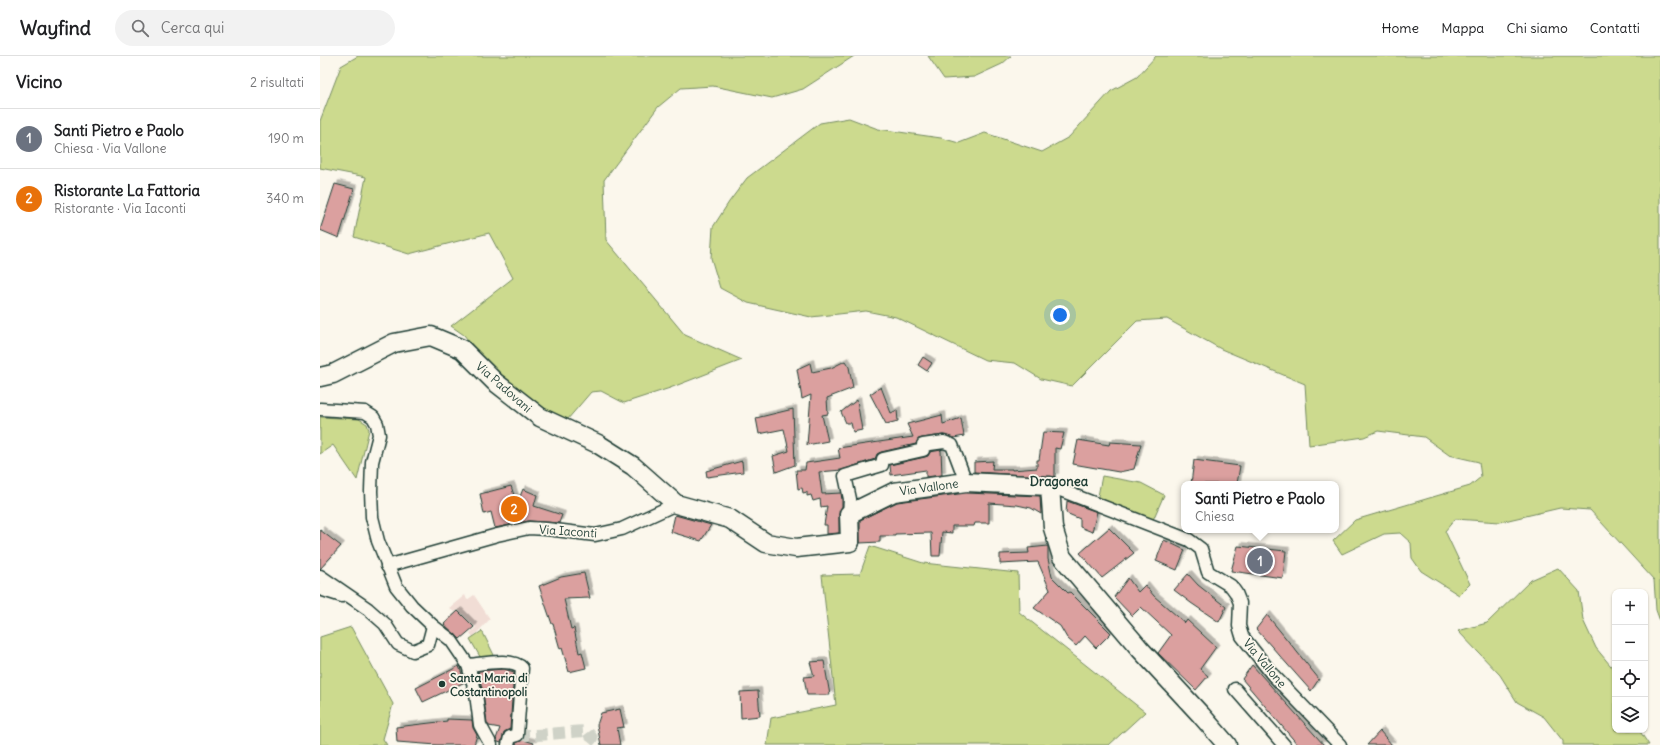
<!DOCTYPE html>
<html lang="it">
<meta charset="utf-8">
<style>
:root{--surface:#fff;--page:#f2f2f2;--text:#202124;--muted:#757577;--line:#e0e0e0;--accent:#2563eb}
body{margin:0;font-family:Delius,sans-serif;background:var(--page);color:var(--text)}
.controls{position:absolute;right:12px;bottom:12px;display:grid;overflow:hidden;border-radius:8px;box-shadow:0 1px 3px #0004}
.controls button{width:36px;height:36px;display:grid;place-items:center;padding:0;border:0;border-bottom:1px solid var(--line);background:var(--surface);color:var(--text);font:20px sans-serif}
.you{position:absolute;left:740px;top:259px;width:14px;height:14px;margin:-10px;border:3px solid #fff;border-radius:50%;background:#1a73e8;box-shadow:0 0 0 6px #1a73e833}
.badge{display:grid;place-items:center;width:26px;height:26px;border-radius:50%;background:var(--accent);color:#fff;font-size:13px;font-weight:700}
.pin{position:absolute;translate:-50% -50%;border:2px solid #fff;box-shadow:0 1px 4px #0006}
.popup{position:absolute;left:861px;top:425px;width:158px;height:52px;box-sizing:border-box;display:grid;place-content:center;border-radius:8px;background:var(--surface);filter:drop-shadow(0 1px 3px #0005);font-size:13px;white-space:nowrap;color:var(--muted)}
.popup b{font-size:15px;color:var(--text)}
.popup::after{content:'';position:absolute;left:50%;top:100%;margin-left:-8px;border:8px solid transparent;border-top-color:var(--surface)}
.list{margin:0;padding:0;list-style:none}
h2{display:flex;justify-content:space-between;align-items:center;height:52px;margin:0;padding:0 16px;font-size:17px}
h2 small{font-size:13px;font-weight:400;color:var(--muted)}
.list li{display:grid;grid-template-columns:26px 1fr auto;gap:12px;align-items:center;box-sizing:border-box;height:60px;padding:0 16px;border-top:1px solid var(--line)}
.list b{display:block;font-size:15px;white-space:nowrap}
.list p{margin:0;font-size:13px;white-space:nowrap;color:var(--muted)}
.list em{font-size:13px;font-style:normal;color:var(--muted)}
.icon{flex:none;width:22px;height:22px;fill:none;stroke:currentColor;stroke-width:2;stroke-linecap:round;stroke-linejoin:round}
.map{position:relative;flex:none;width:1340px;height:689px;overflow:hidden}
header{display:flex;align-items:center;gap:24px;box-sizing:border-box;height:56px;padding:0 20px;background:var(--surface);border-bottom:1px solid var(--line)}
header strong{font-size:19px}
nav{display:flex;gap:22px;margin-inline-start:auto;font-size:14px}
.search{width:280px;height:36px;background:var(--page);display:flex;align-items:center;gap:10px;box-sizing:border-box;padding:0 14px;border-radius:22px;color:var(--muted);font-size:15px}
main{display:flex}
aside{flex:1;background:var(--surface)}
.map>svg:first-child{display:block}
</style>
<header>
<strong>Wayfind</strong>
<div class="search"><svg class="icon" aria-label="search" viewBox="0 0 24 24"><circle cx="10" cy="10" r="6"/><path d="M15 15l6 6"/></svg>Cerca qui</div>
<nav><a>Home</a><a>Mappa</a><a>Chi siamo</a><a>Contatti</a></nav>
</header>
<main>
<aside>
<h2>Vicino<small>2 risultati</small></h2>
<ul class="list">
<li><span class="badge" style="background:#6b7280">1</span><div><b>Santi Pietro e Paolo</b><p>Chiesa · Via Vallone</p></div><em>190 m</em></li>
<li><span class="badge" style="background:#e8710a">2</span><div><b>Ristorante La Fattoria</b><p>Ristorante · Via Iaconti</p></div><em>340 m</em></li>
</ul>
</aside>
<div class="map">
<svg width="1340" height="689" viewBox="0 0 1340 689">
<defs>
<filter id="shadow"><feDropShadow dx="3.5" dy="-3.5" stdDeviation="0" flood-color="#0004"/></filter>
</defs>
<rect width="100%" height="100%" fill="#fbf7ec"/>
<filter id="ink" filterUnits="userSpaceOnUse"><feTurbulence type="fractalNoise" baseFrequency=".025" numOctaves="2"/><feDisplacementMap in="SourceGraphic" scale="8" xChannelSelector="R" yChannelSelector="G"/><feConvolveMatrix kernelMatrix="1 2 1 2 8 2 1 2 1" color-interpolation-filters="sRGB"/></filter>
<g filter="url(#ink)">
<!-- built -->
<polygon fill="#f1ddd5" points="145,539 147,544 154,539 170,563 153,581 150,577 156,571 138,554 134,556 129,552"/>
<!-- green -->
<g fill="#ccda8e" stroke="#768c61">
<polygon points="38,0 534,0 483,33 452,42 393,30 361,32 338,51 284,124 286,184 365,279 422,304 350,332 304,347 281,335 271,336 247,364 220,351 168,309 144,279 131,270 193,222 169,177 89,198 34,181 46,121 0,112 0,65 21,10"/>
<polygon points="608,0 691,0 682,8 654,21 624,23"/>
<polygon points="836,0 1340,0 1340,565 1336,554 1334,524 1270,454 1240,452 1180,466 1135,463 1125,475 1150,528 1139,539 1101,515 1092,502 1091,487 1080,477 1064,478 1022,498 1013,485 1035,464 1150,430 1161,421 1159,406 1129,399 1104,381 1058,375 1044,381 989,389 985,328 901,293 847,263 817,265 752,330 721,323 695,307 665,304 576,261 546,255 491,261 428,247 400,232 391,202 393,171 409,146 427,122 500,67 529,62 558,73 621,82 639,87 665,77 722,96 749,81 791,35 817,21"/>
<polygon points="0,361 39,363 47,368 49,374 37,424 13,389 0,398"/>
<polygon points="782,420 821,427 844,439 832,466 777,445"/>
<polygon points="550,490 603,507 698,517 699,556 825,656 789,689 447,689 451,662 516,649 502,519 540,518"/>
<polygon points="1238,512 1259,535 1263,564 1276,592 1295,615 1295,674 1319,674 1329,689 1243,689 1243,685 1224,661 1197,646 1180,619 1138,575 1167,567 1211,524"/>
<polygon points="31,571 73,648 63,683 67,689 0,689 0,581"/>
<polygon points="162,575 175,601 163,606 150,583"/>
</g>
<!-- building -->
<g fill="#dba09f" stroke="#1f3d34" filter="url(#shadow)">
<polygon points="15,128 34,133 19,182 0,174"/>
<polygon points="603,301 612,307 607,315 598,309"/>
<polygon points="525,305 529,311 533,332 507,342 508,358 502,359 508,385 487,389 491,339 482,343 477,313 490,307 492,316 511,312"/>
<polygon points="561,331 571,357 577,354 578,365 566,368 550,338"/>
<polygon points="537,344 542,374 533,376 531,367 526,367 521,356"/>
<polygon points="473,353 475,409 456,416 453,400 469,395 464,373 439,378 436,362"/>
<polygon points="622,359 623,368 641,362 644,380 634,382 623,379 602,382 598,383 596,388 561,396 557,398 555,403 522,414 499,416 502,438 521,437 522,444 522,451 519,458 519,477 507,478 507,469 504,469 507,450 501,451 500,443 493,445 491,439 487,440 487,436 483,437 482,432 478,433 476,414 485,414 486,407 520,402 518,392 593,381 587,368"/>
<polygon points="723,376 744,377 740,393 735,392 735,421 654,416 654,406 673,405 672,413 692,413 692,414 717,412 717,404 719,404"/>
<polygon points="758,384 789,389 790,386 821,388 814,413 799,416 753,408"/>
<polygon points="621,394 622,419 606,421 606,414 571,419 570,409 605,401 608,400 610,396"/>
<polygon points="874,404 920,410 917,428 871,428"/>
<polygon points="422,405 423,416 387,421 386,415"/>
<polygon points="191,430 197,448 203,433 217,439 214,450 242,459 239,467 209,465 175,472 171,456 164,458 160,438"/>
<polygon points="646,437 720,440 721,458 711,452 697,449 669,447 669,467 655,467 654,470 632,470 632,477 622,476 620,500 612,500 611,477 575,478 575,480 560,480 560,486 540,487 540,464 577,446"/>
<polygon points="747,445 777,456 772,476 760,471 760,463 746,457"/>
<polygon points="355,459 391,469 381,485 351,476"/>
<polygon points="789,472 814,497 782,522 760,497"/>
<polygon points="0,474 21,490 0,513"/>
<polygon points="844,484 865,494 857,514 836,505"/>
<polygon points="728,490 728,503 732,521 748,537 750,536 791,577 776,592 765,580 756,590 747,582 740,570 714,552 730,534 718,506 680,508 680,498 709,497 708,492"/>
<polygon points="918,490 966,495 963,522 911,515"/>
<polygon points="264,517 270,542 244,543 251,573 254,572 259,597 262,596 266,612 249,616 242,592 240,593 233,568 232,568 219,530 241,521"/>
<polygon points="868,518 878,529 906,551 899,566 871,547 854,534"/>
<polygon points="808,522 818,536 825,529 834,540 865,567 867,564 896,591 880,613 888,620 876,634 838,597 851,579 821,551 812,560 794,541"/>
<polygon points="138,555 154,571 140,583 124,568"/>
<polygon points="947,559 999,623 991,635 936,573"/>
<polygon points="504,605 510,639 487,639 484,621 494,620 490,606"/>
<polygon points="932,609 1004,689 978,689 922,623"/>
<polygon points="139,610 145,626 103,646 96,632"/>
<polygon points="184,613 194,616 190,673 184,676 181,687 178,686 176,683 180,672 169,670 167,667 163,637 158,615"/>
<polygon points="438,635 440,660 421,662 420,636"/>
<polygon points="300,653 304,671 297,672 300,689 281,689 277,669 281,657"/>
<polygon points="127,663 152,664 153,672 157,679 154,689 117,689 77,686 76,671 127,665"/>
<polygon points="1060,675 1072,689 1047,689"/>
<polygon points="203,684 214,687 213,689 196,689 196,687"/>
</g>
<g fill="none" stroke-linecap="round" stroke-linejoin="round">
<!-- street-tunnel -->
<path stroke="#cfd2c7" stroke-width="12" stroke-dasharray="12 6" stroke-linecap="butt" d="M197 679C220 680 244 676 267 675L272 682 266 689"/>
<!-- street casing -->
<g stroke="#1f3d34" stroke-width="15">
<g id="street">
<polyline points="0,353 45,356 53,361 57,368 59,379 52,406 51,435 52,461 58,485 76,530 92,550 113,570 108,589 93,595 78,588 65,568 48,553 0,520"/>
<polyline points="730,430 869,484 881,493 888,516 911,530 916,537 920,547 919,570 922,580 953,619 1020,689"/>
<polyline points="529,458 530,443 525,420 562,409 563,403 603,394 603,389 624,386 632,389 646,426"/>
<polyline points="67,510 177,479 209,472 227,473 275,479 302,473 356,448"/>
<polyline points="0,533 22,540"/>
<polyline points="113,570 131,584 148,609 156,638 160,669 171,689"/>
<path d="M148 609C161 608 193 601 202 612L197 679 190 681 188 689"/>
<polyline points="915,633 964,689"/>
</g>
</g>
<!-- secondary casing -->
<g stroke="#1f3d34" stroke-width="21">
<polyline id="secondary" points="0,321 13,318 74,287 111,280 142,293 175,326 220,361 278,388 313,410 356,448 410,463 446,487 476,492 530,486 529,458 574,436 646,426 730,430 733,472 742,501 820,593 881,659 907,689"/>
</g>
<!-- street -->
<use href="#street" stroke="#fbf7ec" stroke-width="12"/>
<!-- secondary -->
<use href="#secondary" stroke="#fbf7ec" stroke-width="18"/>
</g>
</g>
<!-- markers -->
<circle fill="#1f3d34" stroke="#fbf7ec" stroke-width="1.5" cx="122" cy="628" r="4"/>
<g text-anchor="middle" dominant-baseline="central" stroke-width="3.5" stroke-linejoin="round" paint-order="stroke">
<!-- street labels -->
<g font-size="12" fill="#1f3d34" stroke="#fbf7ec">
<text transform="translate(184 331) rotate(41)">Via Padovani</text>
<text transform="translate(609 431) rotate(-8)">Via Vallone</text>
<text transform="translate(248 475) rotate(4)">Via Iaconti</text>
<text transform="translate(945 607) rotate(50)">Via Vallone</text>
</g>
<!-- poi labels -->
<g font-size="12" font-weight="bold" fill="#1f3d34" stroke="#fbf7ec" text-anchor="start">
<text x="130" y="621">Santa Maria di<tspan x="130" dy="14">Costantinopoli</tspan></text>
</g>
<!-- neighbourhood labels -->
<g font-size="13" font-weight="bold" fill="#1f3d34" stroke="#fbf7ec">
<text x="739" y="425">Dragonea</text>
</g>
</g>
</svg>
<div class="controls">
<button>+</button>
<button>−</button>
<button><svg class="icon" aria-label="locate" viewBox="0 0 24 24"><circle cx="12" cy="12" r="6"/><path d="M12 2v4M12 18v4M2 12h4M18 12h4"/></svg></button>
<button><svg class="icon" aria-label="layers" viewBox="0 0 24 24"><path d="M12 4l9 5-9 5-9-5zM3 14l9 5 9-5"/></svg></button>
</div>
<div class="you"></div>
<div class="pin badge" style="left:940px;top:505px;background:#6b7280">1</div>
<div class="popup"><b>Santi Pietro e Paolo</b>Chiesa</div>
<div class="pin badge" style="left:194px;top:453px;background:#e8710a">2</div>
</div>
</main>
